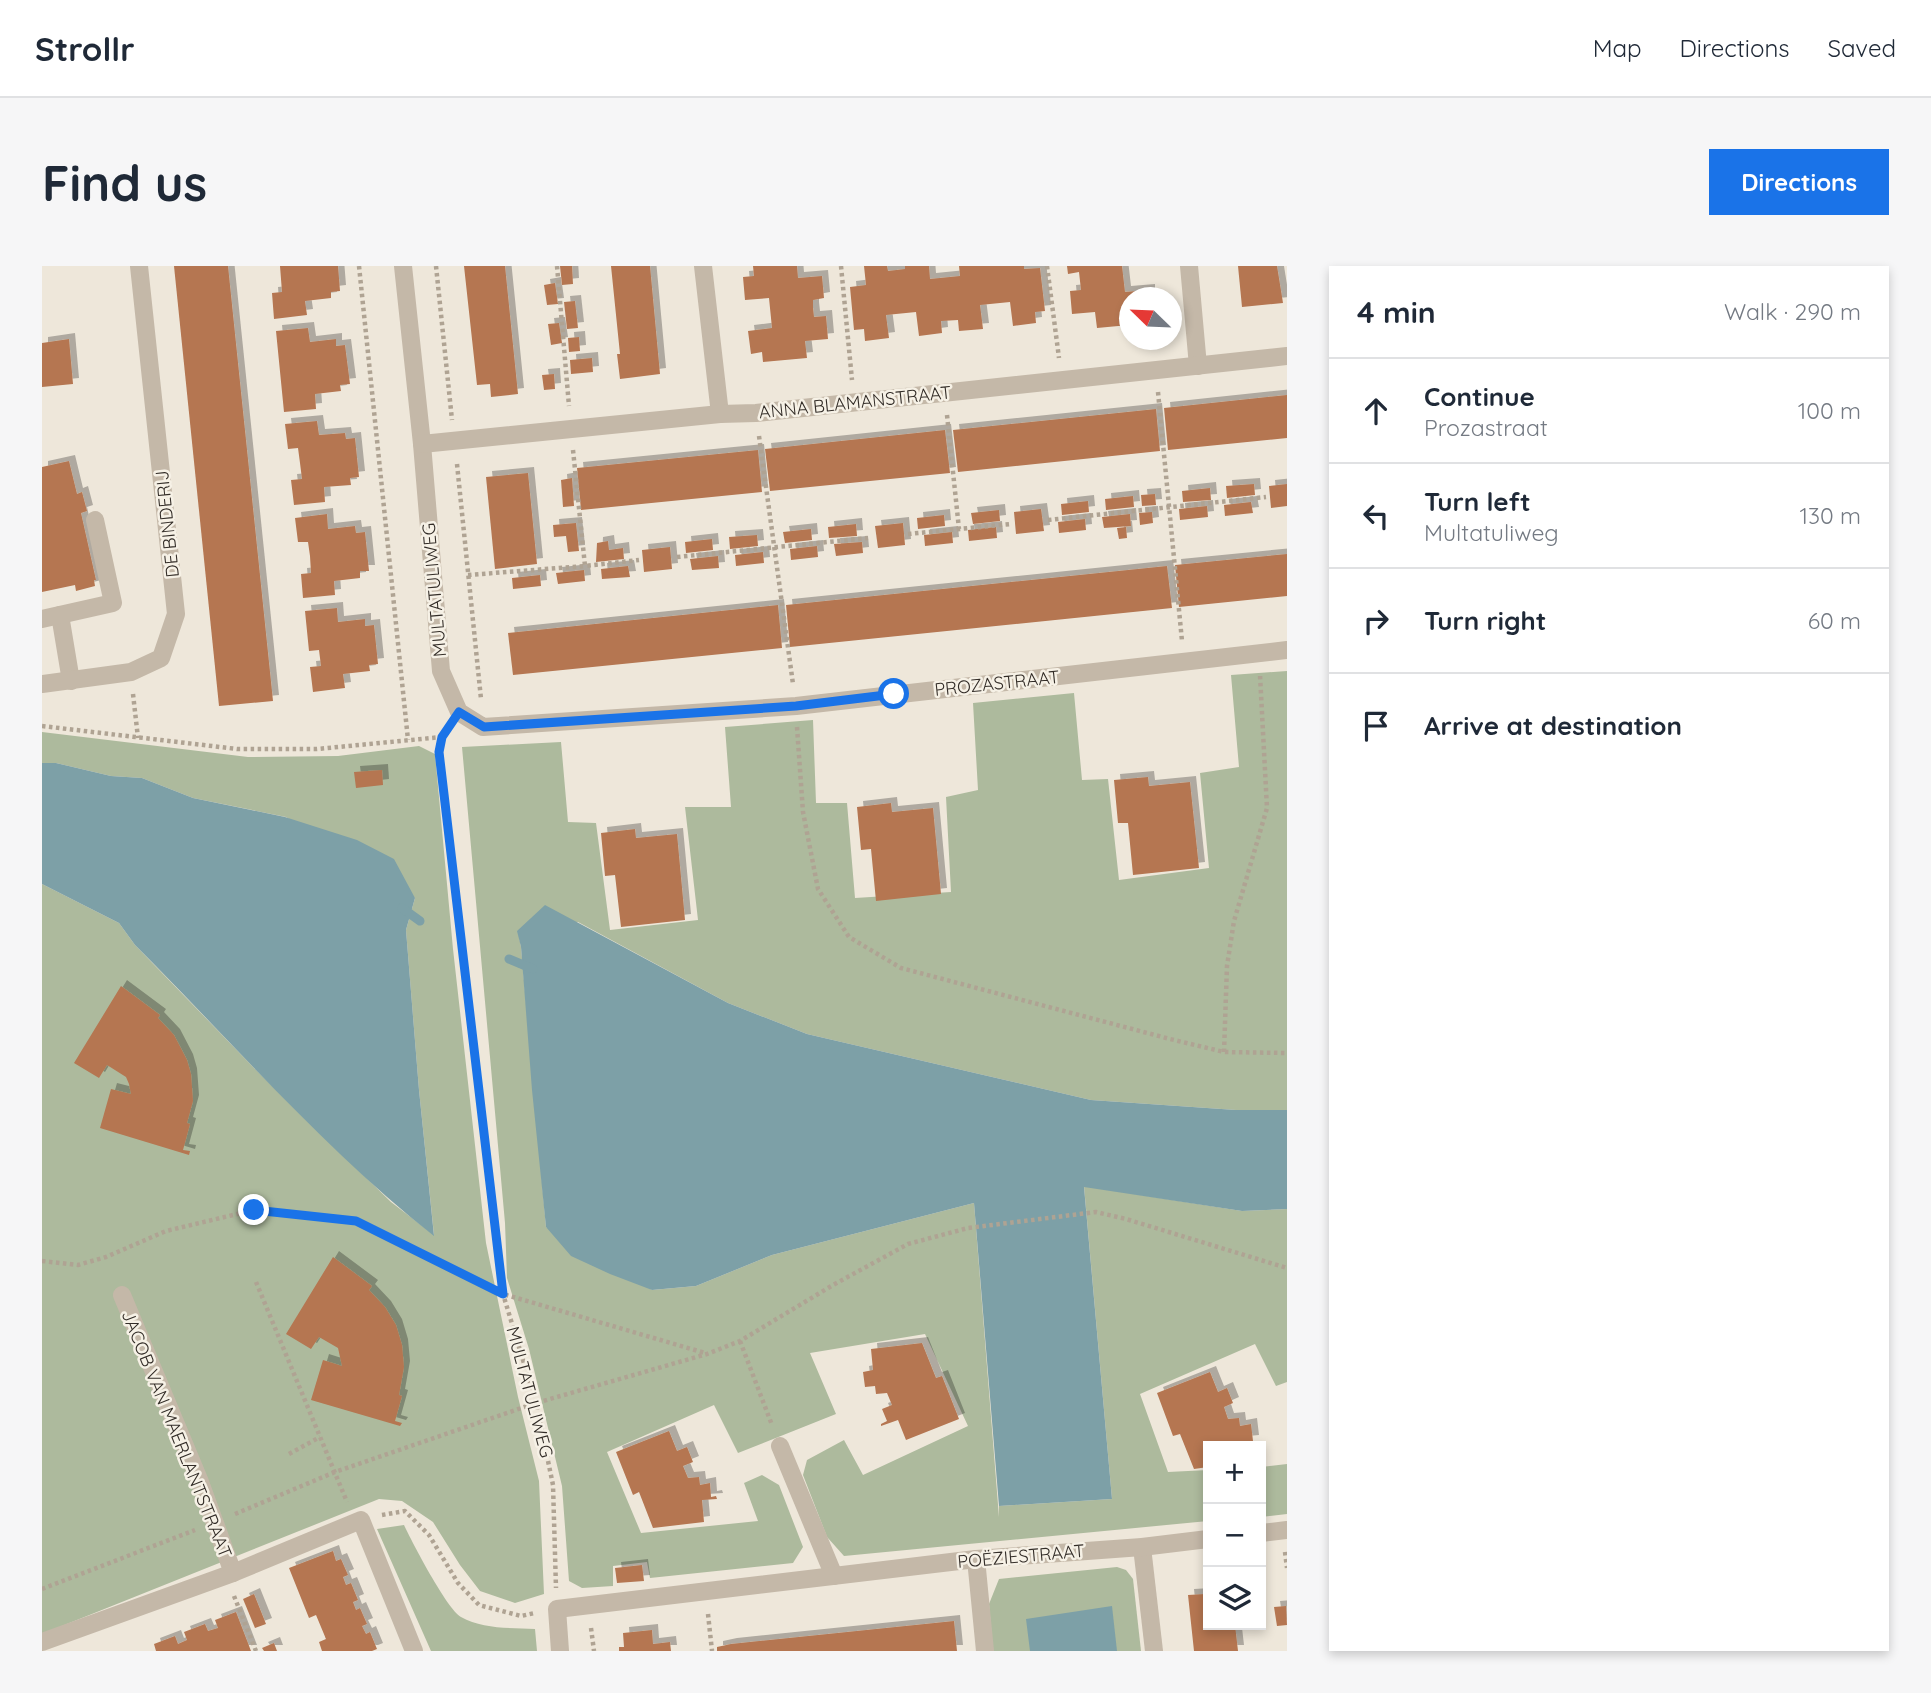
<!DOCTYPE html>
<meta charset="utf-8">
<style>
:root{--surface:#fff;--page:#f6f6f7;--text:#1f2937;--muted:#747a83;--line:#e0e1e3;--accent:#1a73e8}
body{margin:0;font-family:Quicksand,sans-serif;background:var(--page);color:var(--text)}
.controls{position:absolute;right:21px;bottom:21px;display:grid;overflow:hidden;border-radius:0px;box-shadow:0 4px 10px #0003}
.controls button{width:63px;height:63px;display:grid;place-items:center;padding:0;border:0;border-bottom:2px solid var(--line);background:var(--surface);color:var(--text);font:35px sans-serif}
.compass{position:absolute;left:1077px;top:21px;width:63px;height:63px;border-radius:50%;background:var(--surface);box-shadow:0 4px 10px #0003;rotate:293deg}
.stop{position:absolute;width:21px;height:21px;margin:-16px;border:5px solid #1a73e8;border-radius:50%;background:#fff}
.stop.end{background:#1a73e8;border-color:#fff;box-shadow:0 2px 7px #0008}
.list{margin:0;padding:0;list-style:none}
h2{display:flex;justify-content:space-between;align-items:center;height:91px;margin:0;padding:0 28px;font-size:30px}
h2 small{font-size:23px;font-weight:400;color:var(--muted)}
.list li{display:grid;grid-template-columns:46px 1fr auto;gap:21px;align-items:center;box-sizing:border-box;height:105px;padding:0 28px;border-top:2px solid var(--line)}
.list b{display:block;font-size:26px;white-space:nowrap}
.list p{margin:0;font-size:23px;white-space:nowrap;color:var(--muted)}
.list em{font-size:23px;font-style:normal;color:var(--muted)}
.icon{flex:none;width:38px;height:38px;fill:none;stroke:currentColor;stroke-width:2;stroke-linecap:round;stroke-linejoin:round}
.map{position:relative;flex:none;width:1245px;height:1385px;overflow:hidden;border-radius:0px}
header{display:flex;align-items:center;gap:42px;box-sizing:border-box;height:98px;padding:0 35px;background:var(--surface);border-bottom:2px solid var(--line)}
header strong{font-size:33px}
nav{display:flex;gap:38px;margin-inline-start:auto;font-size:24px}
.intro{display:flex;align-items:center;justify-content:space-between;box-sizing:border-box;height:168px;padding:0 42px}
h1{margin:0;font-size:49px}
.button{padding:18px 32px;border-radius:0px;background:var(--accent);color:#fff;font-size:24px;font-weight:700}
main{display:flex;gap:42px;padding:0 42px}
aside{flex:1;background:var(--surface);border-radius:0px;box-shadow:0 4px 10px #0003}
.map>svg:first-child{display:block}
</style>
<header>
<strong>Strollr</strong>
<nav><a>Map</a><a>Directions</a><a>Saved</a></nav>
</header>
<div class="intro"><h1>Find us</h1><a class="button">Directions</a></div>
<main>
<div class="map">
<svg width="1245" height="1385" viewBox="0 0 1245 1385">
<defs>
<filter id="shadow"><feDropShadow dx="6" dy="-6" stdDeviation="0" flood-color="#0004"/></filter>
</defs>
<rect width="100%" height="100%" fill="#eee7da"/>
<!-- green -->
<g fill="#adba9d">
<polygon points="1245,405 1245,844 1194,844 1049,834 765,768 686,737 536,656 476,665 479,681 504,961 610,1024 654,1020 730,989 932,937 957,1251 957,1240 1070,1233 1042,920 1200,945 1245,943 1245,1116 1234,1120 1213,1078 1098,1128 1126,1206 1166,1204 1166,1255 802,1290 785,1271 761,1209 765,1194 802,1174 821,1209 926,1160 883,1068 768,1087 794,1148 696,1187 672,1139 565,1186 599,1267 716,1255 702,1217 720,1209 737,1219 761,1281 751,1297 608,1312 605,1296 571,1300 571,1320 540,1322 527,1315 520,1220 487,1083 465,1012 463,957 420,481 519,476 526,556 554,557 568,664 656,654 643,541 689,541 683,461 771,454 774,537 805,537 813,632 909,626 904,531 936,524 931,437 1032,427 1040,514 1066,513 1077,614 1167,602 1158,507 1197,501 1189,409"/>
<polygon points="0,466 206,491 296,490 377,480 393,488 411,683 444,977 476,1131 497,1215 502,1328 473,1337 438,1325 418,1299 391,1256 360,1235 337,1233 0,1368 0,618 77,657 93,679 217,807 349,936 392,969 377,824 364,664 373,632 244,551 151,532 100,512 69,510 14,497 0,497"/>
<polygon points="1245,1198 1245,1248 1219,1251 1219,1201"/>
<path d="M362 1259C370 1276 405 1343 419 1351 440 1363 469 1362 493 1363L495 1385H389L335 1263Z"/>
<polygon points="1075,1301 1084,1304 1091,1313 1099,1385 951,1385 947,1338 957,1313"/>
</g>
<!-- water -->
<g fill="#7da0a7">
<path d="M0 497H14L69 510 100 512 151 532 243 551 315 574 352 593 373 632 364 664 377 824 392 970C283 884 191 777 93 679L77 657 0 618Z"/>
<polygon points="503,639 686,737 765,768 1049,834 1194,844 1245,844 1245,943 1200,945 1042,921 1070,1233 957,1240 932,937 730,989 654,1020 610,1024 568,1008 529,990 504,961 490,824 479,681 475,665"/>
<polygon points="1070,1340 1075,1385 988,1385 984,1353"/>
</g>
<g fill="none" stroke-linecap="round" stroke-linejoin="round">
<!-- stream -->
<g stroke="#7da0a7" stroke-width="9">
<polyline points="360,642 378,655"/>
<polyline points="467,693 491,703"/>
</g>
</g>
<!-- building -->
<g fill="#b57651" filter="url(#shadow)">
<polygon points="132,0 186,0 231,435 177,440"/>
<polygon points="238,0 296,0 298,25 289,26 289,32 263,35 265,49 232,53 230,27 240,26"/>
<polygon points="422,0 463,0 476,128 449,131 448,118 435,119"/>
<polygon points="518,0 530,0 531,18 520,19"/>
<polygon points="569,0 608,0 618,108 578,113 575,88 578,88"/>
<polygon points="711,0 755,0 756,12 780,10 782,32 771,34 771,42 772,51 784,50 786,73 763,75 765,92 721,96 720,86 709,88 706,65 730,62 727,32 703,34 701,11 712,10"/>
<polygon points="822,0 845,0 846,5 863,3 863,0 887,0 888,13 918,10 917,0 982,0 982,3 998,2 1003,45 993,46 994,57 971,60 968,36 938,39 941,63 917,65 916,54 899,55 900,67 877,70 874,46 844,49 847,72 823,75 822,63 812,64 808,21 824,19"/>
<polygon points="1025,0 1080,0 1083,26 1107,24 1107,32 1087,32 1087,59 1055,62 1053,46 1030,48 1028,25 1039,24 1037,6 1026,8"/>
<polygon points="1196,0 1235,0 1241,37 1200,41"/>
<polygon points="513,17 516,38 505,39 502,19"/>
<polygon points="533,35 536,62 525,63 522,36"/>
<polygon points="517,57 520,77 509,79 506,58"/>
<polygon points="266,62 268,76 294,73 294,80 303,79 308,118 298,119 299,125 273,128 274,143 242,146 234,65"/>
<polygon points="537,71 538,85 527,86 526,72"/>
<polygon points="27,73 31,118 0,121 0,77"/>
<polygon points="550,92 551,106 529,108 528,94"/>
<polygon points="512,108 513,123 502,124 500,109"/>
<polygon points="1245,129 1245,172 1126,184 1122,142"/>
<polygon points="1114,143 1118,185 916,206 911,164"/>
<polygon points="275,155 277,169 303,167 304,173 313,172 317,211 308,212 309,219 282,221 283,236 252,239 249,214 260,213 258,197 256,182 246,183 243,158"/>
<polygon points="903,164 908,207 728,225 723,183"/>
<polygon points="716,184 720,226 539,244 535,202"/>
<polygon points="27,195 35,228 40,226 45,245 39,247 54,314 52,314 53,320 34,325 33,319 0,326 0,201"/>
<polygon points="486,207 495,298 453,303 444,211"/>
<polygon points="530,212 532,240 521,241 519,214"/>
<polygon points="1212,218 1213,229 1185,232 1184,220"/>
<polygon points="1245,218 1245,240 1229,242 1227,220"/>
<polygon points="1168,222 1169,234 1141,236 1140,225"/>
<polygon points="1113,228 1114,239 1100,240 1099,229"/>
<polygon points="1091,230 1092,241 1064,244 1063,233"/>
<polygon points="1046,235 1047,246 1020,249 1019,238"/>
<polygon points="1209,236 1211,247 1183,250 1182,239"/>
<polygon points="1165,240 1166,251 1138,254 1137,243"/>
<polygon points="999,243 1002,265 974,268 972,246"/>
<polygon points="957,244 958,255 931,258 929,247"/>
<polygon points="1110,246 1111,257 1098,259 1097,247"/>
<polygon points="285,248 286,263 313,260 314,267 323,266 327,305 318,305 318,312 292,315 293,329 261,332 259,308 269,307 268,290 266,276 256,276 253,252"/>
<polygon points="1088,248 1089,260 1062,262 1060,251"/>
<polygon points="902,249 903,260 876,263 875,252"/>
<polygon points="1043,253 1044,264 1017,267 1016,256"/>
<polygon points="534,257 537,285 526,286 524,270 512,271 511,259"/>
<polygon points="861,257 863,279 836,282 833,260"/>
<polygon points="814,258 815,270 787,272 786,261"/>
<polygon points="954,261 955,272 927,275 926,264"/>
<polygon points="1084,261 1085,272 1077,273 1075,262"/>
<polygon points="769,263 770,274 743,277 741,266"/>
<polygon points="910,266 911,277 883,280 882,269"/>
<polygon points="715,269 716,280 688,283 687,271"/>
<polygon points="670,273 671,284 644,287 643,276"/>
<polygon points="566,275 567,284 581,282 582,293 554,296 555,277"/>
<polygon points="820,276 821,287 794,290 792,278"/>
<polygon points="775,280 776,291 749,294 748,283"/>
<polygon points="628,281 630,303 602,306 600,284"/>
<polygon points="721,286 722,297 694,300 693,289"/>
<polygon points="1245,288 1245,330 1137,341 1133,299"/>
<polygon points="676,290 677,302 650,304 648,293"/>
<polygon points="586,300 588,311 560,313 559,303"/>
<polygon points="1125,300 1130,342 748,381 744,339"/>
<polygon points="542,304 543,315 516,318 514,307"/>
<polygon points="498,309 499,320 471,323 470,312"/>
<polygon points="736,339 740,382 471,409 466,367"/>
<polygon points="295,342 296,356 323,353 323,360 332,359 336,398 327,399 328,405 301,408 303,422 271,426 268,401 279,400 277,384 267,385 263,345"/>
<polygon points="340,504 341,519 314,522 312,506"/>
<polygon points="1106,511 1107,520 1148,516 1157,602 1091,609 1086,557 1076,557 1072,514"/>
<polygon points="849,537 850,546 891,542 899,628 834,635 829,583 819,584 815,541"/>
<polygon points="593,563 594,572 635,568 643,654 579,661 573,609 563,610 559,567"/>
<polygon points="79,720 118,749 116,752 132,769 145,794 149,808 151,835 145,857 148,858 141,884 148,885 147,889 58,862 69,823 89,828 87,818 84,811 65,799 57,812 32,797"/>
<polygon points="291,991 330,1020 327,1024 343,1041 354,1059 360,1079 362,1101 357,1129 360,1130 353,1155 360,1157 358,1160 269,1134 281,1094 300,1100 296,1082 277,1071 269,1083 244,1068"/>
<polygon points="880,1077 894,1112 900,1110 917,1153 864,1174 856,1154 839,1160 839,1158 845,1155 840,1143 850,1139 845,1127 834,1128 833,1120 823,1121 821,1106 831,1104 829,1083"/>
<polygon points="1168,1106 1176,1126 1185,1122 1191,1137 1182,1141 1186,1153 1197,1152 1198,1160 1209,1158 1211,1175 1200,1176 1201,1180 1166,1180 1166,1201 1152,1203 1138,1168 1131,1170 1115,1127"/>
<polygon points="627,1165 635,1185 645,1181 651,1196 641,1200 646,1212 657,1211 658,1219 668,1217 669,1231 674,1230 675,1233 660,1234 662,1256 611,1262 597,1226 591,1229 574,1186"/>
<polygon points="291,1285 294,1295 299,1293 306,1309 301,1311 304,1319 309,1317 316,1334 311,1336 314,1344 318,1342 325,1358 320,1360 324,1368 328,1366 335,1383 330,1385 280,1385 277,1376 284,1373 274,1349 267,1352 247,1302"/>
<polygon points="600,1299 602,1315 575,1317 573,1302"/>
<polygon points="1166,1307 1166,1359 1193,1359 1196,1385 1152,1385 1146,1329 1163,1328 1161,1308"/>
<polygon points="212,1328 224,1358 213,1362 201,1333"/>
<polygon points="1244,1340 1245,1359 1235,1360 1232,1341"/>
<polygon points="194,1346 209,1385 114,1385 112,1378 133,1370 136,1378 145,1374 142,1366 163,1358 166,1365 176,1362 173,1354"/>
<polygon points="912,1355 915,1385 675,1385 675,1381 689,1378"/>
<polygon points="610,1364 611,1378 628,1376 629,1385 577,1385 577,1381 582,1381 581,1367"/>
<polygon points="232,1377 235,1385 222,1385 220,1382"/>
</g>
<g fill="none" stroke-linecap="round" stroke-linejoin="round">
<!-- path -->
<g stroke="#afa393" stroke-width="4.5" stroke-dasharray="3.5 3.5" stroke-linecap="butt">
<polyline points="317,0 366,474"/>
<polyline points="394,0 410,154"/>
<polyline points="515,0 527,140"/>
<polyline points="799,0 810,114"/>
<polyline points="1005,0 1017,92"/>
<polyline points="1116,126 1140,375"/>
<polyline points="905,149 917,263"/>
<polyline points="717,170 751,418"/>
<polyline points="531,184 543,300 597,294"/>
<polyline points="415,198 439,433"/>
<polyline points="1006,254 1224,231"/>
<polyline points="866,268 969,258"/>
<polyline points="635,291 826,272"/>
<polyline points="426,309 543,300"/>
<polyline points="91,428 96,472"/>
<polyline points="0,460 195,483 275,483 400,471"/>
<polyline points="755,461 761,546 776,623 807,671 859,702 1128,773 1182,786 1245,787"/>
<polyline points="405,465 400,471 397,486 461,1028 494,1137 511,1219 514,1322"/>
<polyline points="1182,786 1185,700 1192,655 1225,542 1218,409"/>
<polyline points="0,995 36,999 64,991 124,965 212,944 314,955 461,1028 663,1087"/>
<polyline points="214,1016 305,1236"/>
<polyline points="698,1075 730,1159"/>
<polyline points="247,1188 278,1171"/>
<polyline points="193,1248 293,1206 494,1137 665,1088 698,1075 791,1019 866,978 926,962 1054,946 1084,953 1245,1002"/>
<polyline points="340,1249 363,1245 387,1269 416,1317 437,1339 479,1350 493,1347"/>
<polyline points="1243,1286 1245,1302"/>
<polyline points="0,1323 153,1264"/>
<polyline points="192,1330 214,1385"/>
<polyline points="666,1348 670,1385"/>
<polyline points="549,1362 552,1385"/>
</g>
<!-- service -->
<g stroke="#c4b8a8" stroke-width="18">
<polyline points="18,349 29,415"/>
<polyline points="0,353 71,337 53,254"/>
</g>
<!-- minor -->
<g stroke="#c4b8a8" stroke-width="18">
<polyline points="361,0 380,178 399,405 417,446 441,461 754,440 1245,384"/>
<polyline points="661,0 678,148"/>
<polyline points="1147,0 1156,100"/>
<polyline points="380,178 678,148 714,147 1245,90"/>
<polyline points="0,418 89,406 119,392 134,348 97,0"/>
<polyline points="80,1029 158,1216 191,1307"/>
<polyline points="738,1180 792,1310"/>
<polyline points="1219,1267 1245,1264"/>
<polyline points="1100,1281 1112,1385"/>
<polyline points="934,1293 943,1385"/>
<polyline points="0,1376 191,1307 319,1254 372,1385"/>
<polyline points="518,1385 515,1343 934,1293 1100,1281 1166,1273"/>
</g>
</g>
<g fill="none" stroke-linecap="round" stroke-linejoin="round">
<!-- route -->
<polyline stroke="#1a73e8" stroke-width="9" points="212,944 314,955 461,1028 397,486 400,471 417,446 442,461 754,440 852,428"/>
</g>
<g text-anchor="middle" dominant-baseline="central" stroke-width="5" stroke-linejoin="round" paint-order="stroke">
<!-- street labels -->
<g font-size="18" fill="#322c27" stroke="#f6f1e6">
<text transform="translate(813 136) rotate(-6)">ANNA BLAMANSTRAAT</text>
<text transform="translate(125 258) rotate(-96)">DE BINDERIJ</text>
<text transform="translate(392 324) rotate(-95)">MULTATULIWEG</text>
<text transform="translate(955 417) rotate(-6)">PROZASTRAAT</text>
<text transform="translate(488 1126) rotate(75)">MULTATULIWEG</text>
<text transform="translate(135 1168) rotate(68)">JACOB VAN MAERLANTSTRAAT</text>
<text transform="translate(979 1290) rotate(-5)">POËZIESTRAAT</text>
</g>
</g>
</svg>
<div class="controls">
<button>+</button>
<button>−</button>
<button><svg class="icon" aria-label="layers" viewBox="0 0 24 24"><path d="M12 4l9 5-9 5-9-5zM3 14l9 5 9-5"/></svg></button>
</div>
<svg class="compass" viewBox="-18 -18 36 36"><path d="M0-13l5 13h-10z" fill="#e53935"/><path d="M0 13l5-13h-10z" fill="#747a83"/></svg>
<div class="stop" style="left:852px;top:428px"></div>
<div class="stop end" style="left:212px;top:944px"></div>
</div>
<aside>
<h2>4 min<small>Walk · 290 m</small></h2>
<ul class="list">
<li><svg class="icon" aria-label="ahead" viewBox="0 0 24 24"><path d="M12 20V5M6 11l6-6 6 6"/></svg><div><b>Continue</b><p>Prozastraat</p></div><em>100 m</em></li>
<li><svg class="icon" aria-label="left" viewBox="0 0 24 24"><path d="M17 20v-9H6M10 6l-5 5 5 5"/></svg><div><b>Turn left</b><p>Multatuliweg</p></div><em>130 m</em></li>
<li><svg class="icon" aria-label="right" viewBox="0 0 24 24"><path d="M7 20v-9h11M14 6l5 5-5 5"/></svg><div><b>Turn right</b></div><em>60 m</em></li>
<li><svg class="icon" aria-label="arrive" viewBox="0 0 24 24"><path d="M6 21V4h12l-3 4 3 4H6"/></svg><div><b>Arrive at destination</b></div></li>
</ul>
</aside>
</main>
